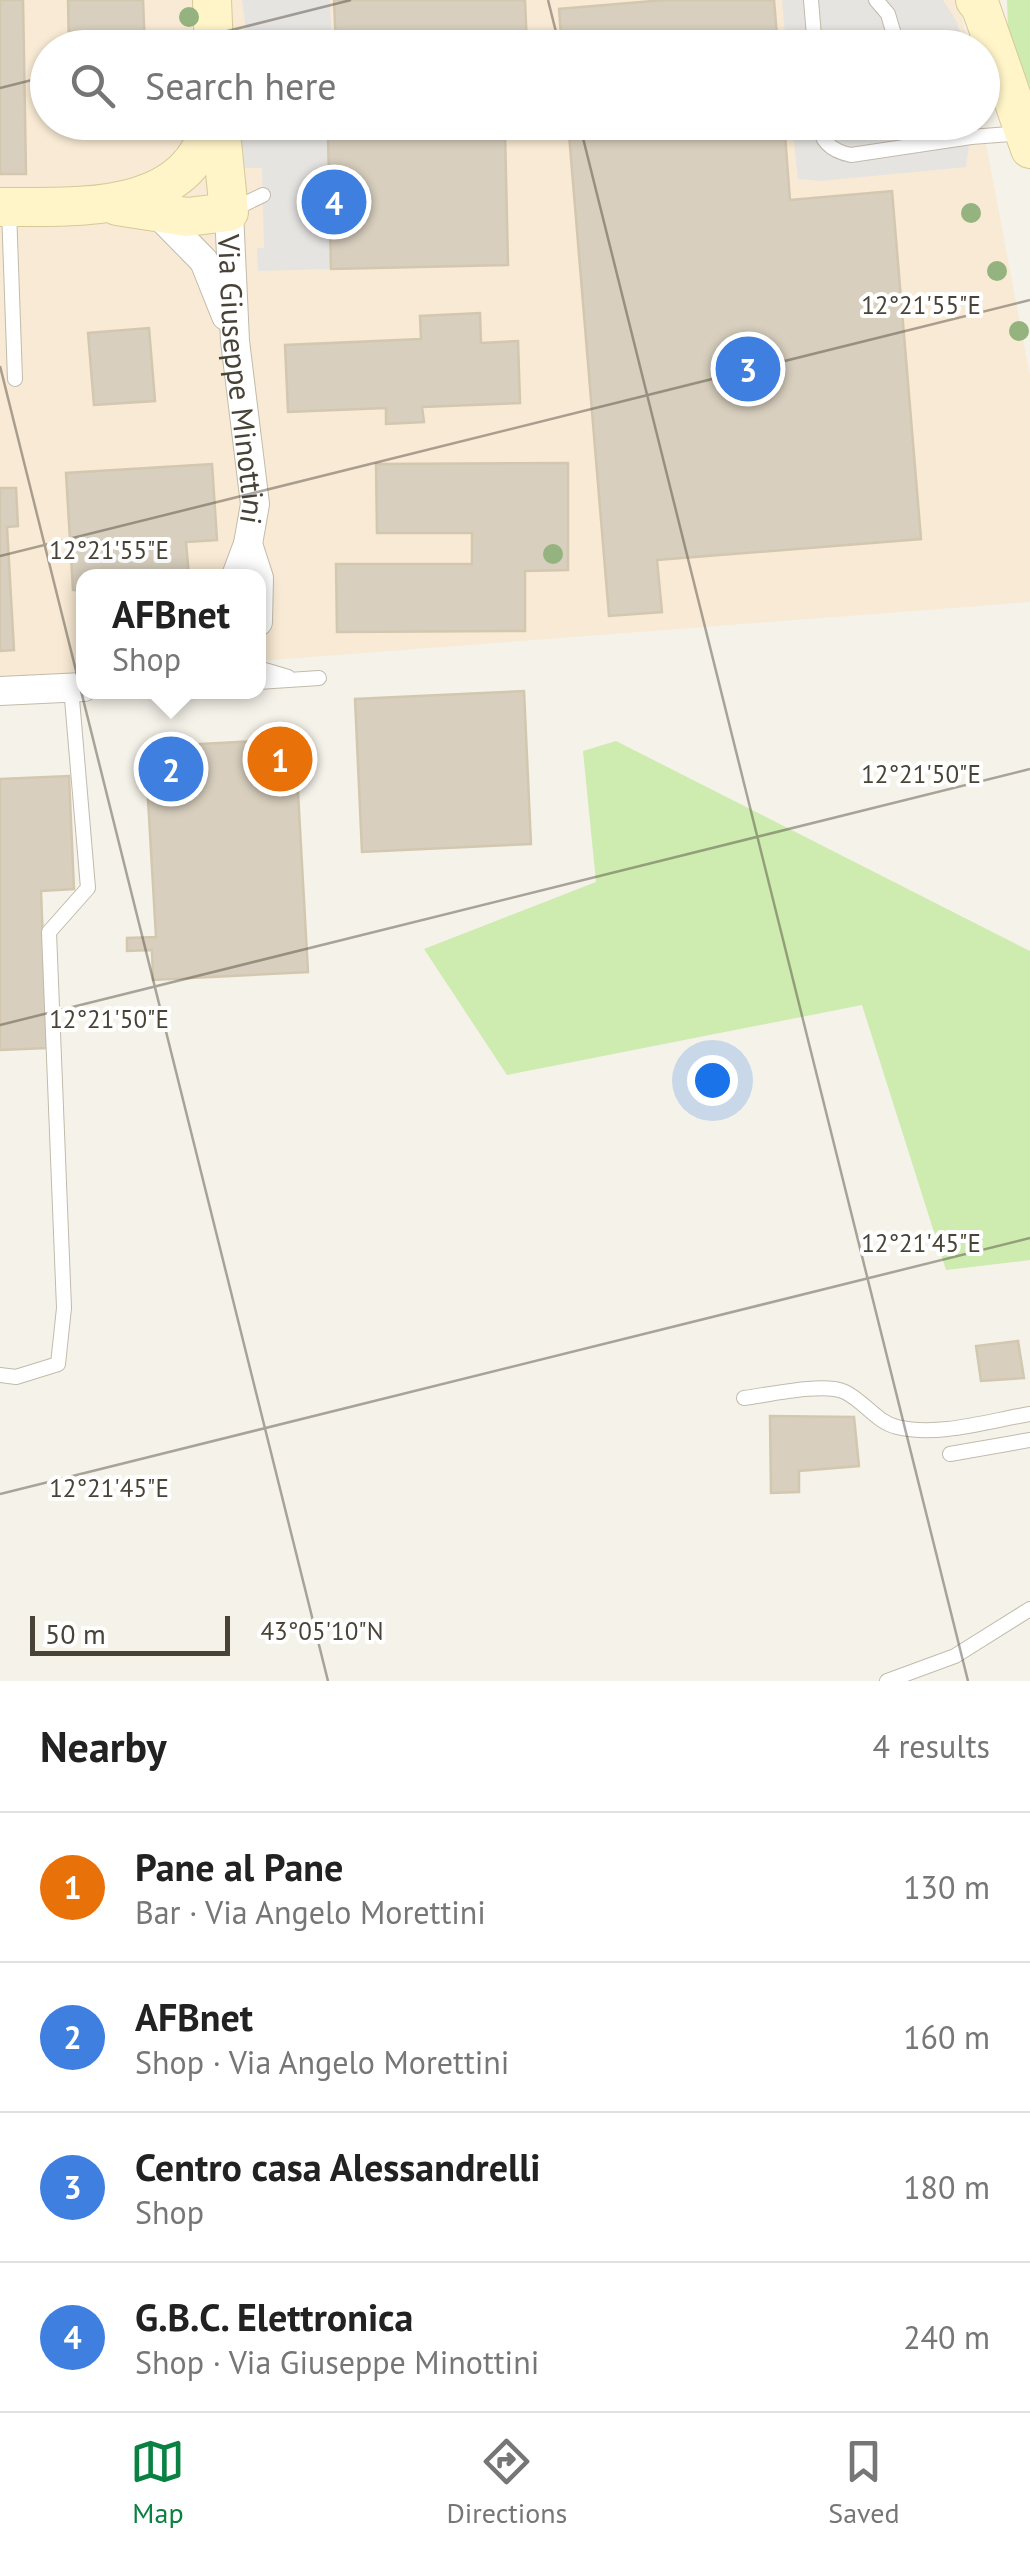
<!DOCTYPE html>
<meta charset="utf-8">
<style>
:root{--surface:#fff;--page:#f2f2f2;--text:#222;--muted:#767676;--line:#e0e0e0;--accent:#0b8043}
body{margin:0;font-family:"PT Sans",sans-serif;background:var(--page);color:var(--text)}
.scale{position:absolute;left:30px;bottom:25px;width:200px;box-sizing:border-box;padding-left:10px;border:5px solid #494337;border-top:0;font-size:28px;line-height:35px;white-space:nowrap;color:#494337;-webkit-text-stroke:8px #fff;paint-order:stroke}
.you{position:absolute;left:712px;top:1080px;width:35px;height:35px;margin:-25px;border:8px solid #fff;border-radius:50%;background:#1a73e8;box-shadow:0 0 0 15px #1a73e833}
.badge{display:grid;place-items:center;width:65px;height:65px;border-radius:50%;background:var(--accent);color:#fff;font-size:32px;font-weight:700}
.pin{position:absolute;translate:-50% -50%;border:5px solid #fff;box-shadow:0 2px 10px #0006}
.popup{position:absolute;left:76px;top:569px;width:190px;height:130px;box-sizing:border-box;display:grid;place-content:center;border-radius:20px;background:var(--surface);filter:drop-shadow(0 2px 8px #0005);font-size:32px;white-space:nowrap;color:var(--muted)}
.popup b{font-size:38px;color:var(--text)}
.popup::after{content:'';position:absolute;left:50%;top:100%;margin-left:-20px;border:20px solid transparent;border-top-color:var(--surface)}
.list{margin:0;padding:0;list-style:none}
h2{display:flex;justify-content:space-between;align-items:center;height:130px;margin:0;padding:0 40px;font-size:42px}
h2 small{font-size:32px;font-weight:400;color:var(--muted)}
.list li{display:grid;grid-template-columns:65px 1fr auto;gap:30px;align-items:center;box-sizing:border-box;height:150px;padding:0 40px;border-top:2px solid var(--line)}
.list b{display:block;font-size:38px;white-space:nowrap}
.list p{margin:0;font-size:32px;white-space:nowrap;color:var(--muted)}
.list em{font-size:32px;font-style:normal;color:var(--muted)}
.icon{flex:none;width:55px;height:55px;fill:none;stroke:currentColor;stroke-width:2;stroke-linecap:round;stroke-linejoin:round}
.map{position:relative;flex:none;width:1030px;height:1681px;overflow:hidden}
.search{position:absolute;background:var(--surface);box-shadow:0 2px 8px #0004;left:30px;right:30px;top:30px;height:110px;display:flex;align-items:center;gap:25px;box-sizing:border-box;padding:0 35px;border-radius:55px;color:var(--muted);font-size:38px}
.sheet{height:730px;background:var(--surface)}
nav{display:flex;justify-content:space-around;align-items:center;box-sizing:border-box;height:140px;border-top:2px solid var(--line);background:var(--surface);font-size:28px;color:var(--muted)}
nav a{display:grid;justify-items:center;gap:5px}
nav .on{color:var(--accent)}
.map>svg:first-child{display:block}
</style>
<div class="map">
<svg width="1030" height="1681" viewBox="0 0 1030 1681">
<rect width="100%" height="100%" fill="#f5f2e9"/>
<!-- commercial -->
<polygon fill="#f8ead4" points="0,0 959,0 968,47 48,48 48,122 982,123 1030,376 1030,602 259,661 258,576 84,576 83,675 0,681"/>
<!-- green -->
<g fill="#ceebb0">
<polygon points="1007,0 1030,0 1030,88 1008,28"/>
<polygon points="616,741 1030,951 1030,1260 946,1270 862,1005 507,1075 424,949 596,882 583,751"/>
</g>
<!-- parking -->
<g fill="#e6e4e1">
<polygon points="242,0 330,0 332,47 248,47"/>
<polygon points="782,0 943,0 957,22 964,47 786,47"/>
<polygon points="250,123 328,123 331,269 258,271 257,248 264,248 262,168 242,168 241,132 250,131"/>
<polygon points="792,123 972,123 966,167 821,181 798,179"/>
</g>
<!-- building -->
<g fill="#d8cfbe" stroke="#d3c7b0" stroke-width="2.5">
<polygon points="0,0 23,0 26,174 0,174"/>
<polygon points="68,0 143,0 145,48 69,48"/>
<polygon points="334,0 525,0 527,48 336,48"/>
<polygon points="664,0 774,0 778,48 562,48 559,9"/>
<polygon points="72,122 148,122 148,128 72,130"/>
<polygon points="568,122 784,122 790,200 892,191 921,539 657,560 662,612 609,616"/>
<polygon points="505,133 508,265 331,269 328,137"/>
<polygon points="480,313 481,343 518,341 520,403 422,407 424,422 386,424 386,408 288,412 285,345 421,339 420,316"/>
<polygon points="149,328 155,401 94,405 88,333"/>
<polygon points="568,463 568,570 525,571 525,631 337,632 336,564 472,564 472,533 377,533 376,464"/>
<polygon points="212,464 217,540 186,542 189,576 84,576 84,590 73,590 66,473"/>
<polygon points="0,488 16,488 18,526 7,527 14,650 0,651"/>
<polygon points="524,691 531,844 362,852 355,699"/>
<polygon points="295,739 308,972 153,980 152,950 127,951 127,938 156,937 145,747"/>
<polygon points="69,776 74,889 41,891 47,1048 0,1050 0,779"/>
<polygon points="1018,1341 1024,1378 981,1381 976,1346"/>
<polygon points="770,1416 854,1417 859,1466 799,1471 799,1492 771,1493"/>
</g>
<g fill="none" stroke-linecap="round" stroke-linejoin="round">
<!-- service casing -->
<g stroke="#c1bbab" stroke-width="16">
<g id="service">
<polyline points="811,0 815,48"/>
<polyline points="876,0 888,14 898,48"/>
<path d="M819 122C820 142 832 151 851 155L971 137 1023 133"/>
<polyline points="953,122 971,137"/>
<polyline points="234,209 263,195"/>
<polyline points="9,210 15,379"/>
<polyline points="258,668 288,677"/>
<polyline points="258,682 319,678"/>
<polyline points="0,1375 16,1377 58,1364 64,1308 49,932 88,888 71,687"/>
<path d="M744 1398C768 1395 824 1382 845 1392 864 1401 876 1422 897 1427 939 1437 988 1421 1030 1414"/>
<polyline points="950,1454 1030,1440"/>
<polyline points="887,1681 955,1656 1030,1609"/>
</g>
</g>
<!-- minor casing -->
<g stroke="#c1bbab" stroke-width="30">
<g id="minor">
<polyline points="156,212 204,261 226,316"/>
<path id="s1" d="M229 212 235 341 255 504 248 544 236 576"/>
<polyline points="248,544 259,578 258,622"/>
<polyline points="0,691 84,687"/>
</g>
</g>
<!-- secondary casing -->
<g stroke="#d7c997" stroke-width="40">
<g id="secondary">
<polyline points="212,0 214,48"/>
<polyline points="975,0 981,8 1030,149"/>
<polyline points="117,206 187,217 229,212 220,122"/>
<path d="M0 207C75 206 188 217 211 122"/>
</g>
</g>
<!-- service -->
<use href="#service" stroke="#fff" stroke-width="14"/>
<!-- minor -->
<use href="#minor" stroke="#fff" stroke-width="28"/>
<!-- secondary -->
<use href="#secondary" stroke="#fff5c9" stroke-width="38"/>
</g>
<!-- trees -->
<g fill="#94b37e">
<circle cx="189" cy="17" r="10"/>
<circle cx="971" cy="213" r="10"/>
<circle cx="997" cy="271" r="10"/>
<circle cx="1019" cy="331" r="10"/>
<circle cx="553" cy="554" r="10"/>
</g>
<!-- ticks -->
<path fill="none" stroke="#494337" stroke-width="2.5" stroke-opacity="0.45" d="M548 0 560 48M160 48 351 0M0 88 48 76M579 122 968 1681M0 366 328 1681M0 556 1030 300M0 1025 1030 769M0 1494 1030 1238"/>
<g text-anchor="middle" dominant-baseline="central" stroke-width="8" stroke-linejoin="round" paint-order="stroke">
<!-- street labels -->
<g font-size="30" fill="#494337" stroke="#fff">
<text stroke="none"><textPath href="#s1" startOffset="168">Via Giuseppe Minottini</textPath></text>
</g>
</g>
<g font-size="25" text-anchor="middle" fill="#494337" stroke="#fff" stroke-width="8" stroke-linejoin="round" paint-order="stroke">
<text x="921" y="314">12°21'55"E</text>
<text x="109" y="559">12°21'55"E</text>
<text x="921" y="783">12°21'50"E</text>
<text x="109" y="1028">12°21'50"E</text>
<text x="921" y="1252">12°21'45"E</text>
<text x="109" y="1497">12°21'45"E</text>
<text x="322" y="1640">43°05'10"N</text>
</g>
</svg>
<div class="scale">50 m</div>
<div class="you"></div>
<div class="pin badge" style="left:280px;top:759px;background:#e8710a">1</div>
<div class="pin badge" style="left:171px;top:769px;background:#3f7fe0">2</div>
<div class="popup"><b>AFBnet</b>Shop</div>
<div class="pin badge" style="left:748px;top:369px;background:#3f7fe0">3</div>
<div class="pin badge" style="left:334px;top:202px;background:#3f7fe0">4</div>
<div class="search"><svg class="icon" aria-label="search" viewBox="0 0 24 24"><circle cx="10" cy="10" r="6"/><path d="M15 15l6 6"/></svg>Search here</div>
</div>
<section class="sheet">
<h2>Nearby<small>4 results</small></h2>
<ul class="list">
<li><span class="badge" style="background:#e8710a">1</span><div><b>Pane al Pane</b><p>Bar · Via Angelo Morettini</p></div><em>130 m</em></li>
<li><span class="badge" style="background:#3f7fe0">2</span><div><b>AFBnet</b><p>Shop · Via Angelo Morettini</p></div><em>160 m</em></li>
<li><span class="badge" style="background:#3f7fe0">3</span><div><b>Centro casa Alessandrelli</b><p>Shop</p></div><em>180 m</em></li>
<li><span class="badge" style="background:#3f7fe0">4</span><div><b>G.B.C. Elettronica</b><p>Shop · Via Giuseppe Minottini</p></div><em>240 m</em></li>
</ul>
</section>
<nav>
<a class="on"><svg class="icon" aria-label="map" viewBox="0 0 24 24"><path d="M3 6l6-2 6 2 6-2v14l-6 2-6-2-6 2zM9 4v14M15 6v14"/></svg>Map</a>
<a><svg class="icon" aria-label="directions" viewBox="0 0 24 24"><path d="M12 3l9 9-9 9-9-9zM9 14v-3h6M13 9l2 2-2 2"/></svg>Directions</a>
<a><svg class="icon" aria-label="saved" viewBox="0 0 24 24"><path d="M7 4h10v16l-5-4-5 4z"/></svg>Saved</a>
</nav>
